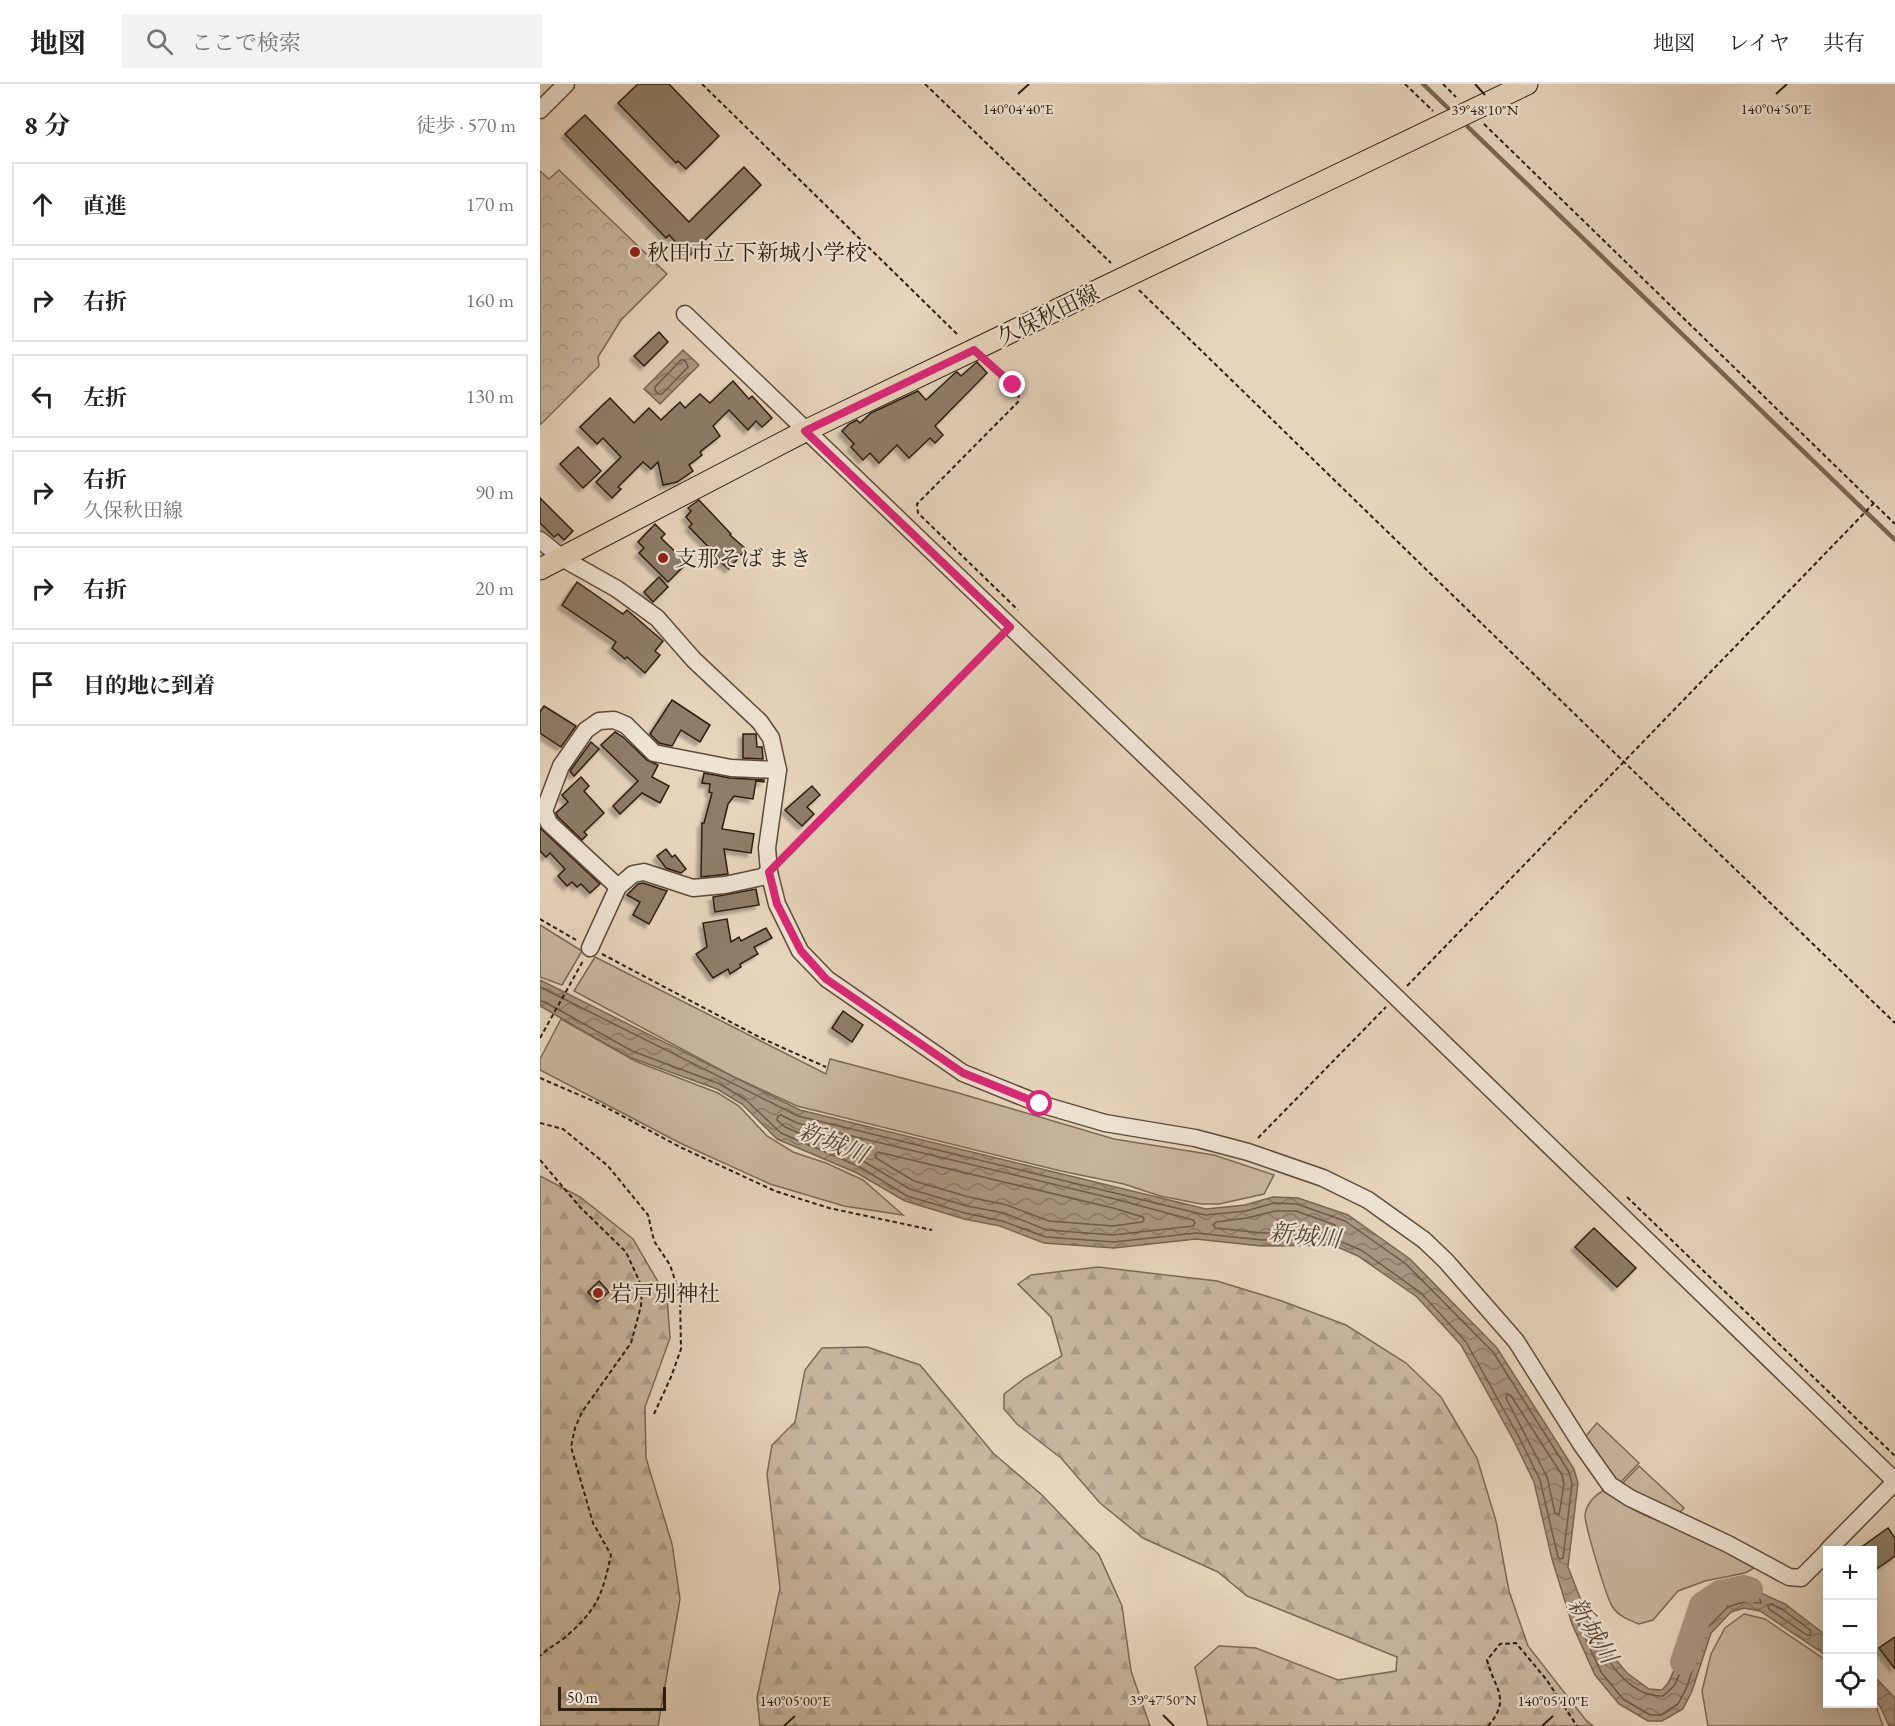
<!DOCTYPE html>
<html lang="ja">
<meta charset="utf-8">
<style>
:root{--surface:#fff;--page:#f2f2f2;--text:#222;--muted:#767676;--line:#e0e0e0}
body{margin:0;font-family:"EB Garamond","Noto Serif JP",serif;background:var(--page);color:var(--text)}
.controls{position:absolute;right:18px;bottom:18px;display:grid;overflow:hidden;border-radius:0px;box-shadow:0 6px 24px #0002}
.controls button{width:54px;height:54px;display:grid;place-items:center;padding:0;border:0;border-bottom:2px solid var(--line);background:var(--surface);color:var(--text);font:30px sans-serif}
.scale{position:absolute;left:18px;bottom:15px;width:108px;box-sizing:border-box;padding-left:6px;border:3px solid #2f1d0d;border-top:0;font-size:16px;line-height:21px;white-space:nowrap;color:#2f1d0d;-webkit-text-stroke:4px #efe4d4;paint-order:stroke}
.stop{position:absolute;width:18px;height:18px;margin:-14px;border:4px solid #db2777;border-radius:50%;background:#fff}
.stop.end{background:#db2777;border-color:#fff;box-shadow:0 2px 6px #0008}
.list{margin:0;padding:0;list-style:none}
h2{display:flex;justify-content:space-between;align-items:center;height:78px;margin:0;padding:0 24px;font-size:26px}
h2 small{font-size:20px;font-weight:400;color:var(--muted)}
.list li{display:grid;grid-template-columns:39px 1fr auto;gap:18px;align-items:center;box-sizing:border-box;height:84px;margin:0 12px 12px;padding:0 12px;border:2px solid var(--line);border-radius:0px}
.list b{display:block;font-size:22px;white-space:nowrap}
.list p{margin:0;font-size:20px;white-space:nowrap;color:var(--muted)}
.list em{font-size:20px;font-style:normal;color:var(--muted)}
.icon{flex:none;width:33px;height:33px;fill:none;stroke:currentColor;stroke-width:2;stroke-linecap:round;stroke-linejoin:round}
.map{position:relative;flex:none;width:1355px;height:1642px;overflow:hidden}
header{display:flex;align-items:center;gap:36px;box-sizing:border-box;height:84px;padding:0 30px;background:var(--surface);border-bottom:2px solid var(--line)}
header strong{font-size:28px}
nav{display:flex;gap:33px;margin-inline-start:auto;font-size:21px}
.search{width:420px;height:54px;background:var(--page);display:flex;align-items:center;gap:15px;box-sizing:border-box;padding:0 21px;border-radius:0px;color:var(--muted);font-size:22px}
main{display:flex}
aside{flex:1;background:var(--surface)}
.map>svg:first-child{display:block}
</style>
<header>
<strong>地図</strong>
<div class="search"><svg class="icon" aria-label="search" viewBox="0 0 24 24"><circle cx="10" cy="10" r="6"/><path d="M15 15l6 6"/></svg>ここで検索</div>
<nav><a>地図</a><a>レイヤ</a><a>共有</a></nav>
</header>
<main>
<aside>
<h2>8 分<small>徒歩 · 570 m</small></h2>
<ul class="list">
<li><svg class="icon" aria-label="ahead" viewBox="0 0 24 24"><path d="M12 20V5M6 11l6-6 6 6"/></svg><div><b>直進</b></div><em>170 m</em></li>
<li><svg class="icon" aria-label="right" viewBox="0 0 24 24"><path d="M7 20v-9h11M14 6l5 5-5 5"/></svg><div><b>右折</b></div><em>160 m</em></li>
<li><svg class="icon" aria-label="left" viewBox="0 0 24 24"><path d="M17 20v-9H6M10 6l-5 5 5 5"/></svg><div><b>左折</b></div><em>130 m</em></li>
<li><svg class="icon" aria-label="right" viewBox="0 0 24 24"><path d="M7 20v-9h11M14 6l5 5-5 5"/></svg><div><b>右折</b><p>久保秋田線</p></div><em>90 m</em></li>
<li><svg class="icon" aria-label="right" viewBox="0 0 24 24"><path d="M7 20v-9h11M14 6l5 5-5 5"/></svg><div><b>右折</b></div><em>20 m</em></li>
<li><svg class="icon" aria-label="arrive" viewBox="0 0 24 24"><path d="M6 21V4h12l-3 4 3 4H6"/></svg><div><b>目的地に到着</b></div></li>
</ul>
</aside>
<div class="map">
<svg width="1355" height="1642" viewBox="0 0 1355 1642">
<defs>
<pattern id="forest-firs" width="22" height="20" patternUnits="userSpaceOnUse" patternTransform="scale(1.5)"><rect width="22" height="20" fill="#c7b69f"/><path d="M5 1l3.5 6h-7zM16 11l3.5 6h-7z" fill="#ab9c88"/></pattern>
<pattern id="park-crowns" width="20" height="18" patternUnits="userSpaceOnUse" patternTransform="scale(1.5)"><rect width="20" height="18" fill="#c7b69f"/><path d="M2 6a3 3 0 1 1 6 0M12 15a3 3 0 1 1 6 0" fill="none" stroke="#ab9c88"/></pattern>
<pattern id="water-waves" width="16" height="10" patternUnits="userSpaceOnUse" patternTransform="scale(1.5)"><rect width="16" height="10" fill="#a89681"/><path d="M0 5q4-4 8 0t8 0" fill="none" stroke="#897a68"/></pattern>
<filter id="shadow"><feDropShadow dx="-4" dy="4" stdDeviation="1.5" flood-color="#0004"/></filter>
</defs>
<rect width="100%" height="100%" fill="#e6d5bd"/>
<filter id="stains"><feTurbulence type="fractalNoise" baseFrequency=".00333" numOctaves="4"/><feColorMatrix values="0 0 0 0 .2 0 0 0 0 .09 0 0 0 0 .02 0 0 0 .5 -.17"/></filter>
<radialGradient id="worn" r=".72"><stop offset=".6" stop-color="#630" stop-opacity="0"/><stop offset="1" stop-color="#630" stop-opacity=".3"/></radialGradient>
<!-- grass -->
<g fill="#c7b69f" stroke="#7b6a56" stroke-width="1.5">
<polygon points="0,841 42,867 22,901 0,893"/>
<polygon points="55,873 286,990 290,975 415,1008 574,1055 674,1071 734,1091 724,1110 679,1120 661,1120 620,1112 584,1100 521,1087 257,1022 192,992 34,907"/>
<polygon points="21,935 95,977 178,1009 199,1022 227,1052 253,1068 286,1079 323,1096 363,1131 304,1122 230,1100 140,1059 0,986 0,975"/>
<polygon points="1057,1339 1099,1379 1079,1400 1045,1353"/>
<polygon points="1099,1382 1144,1424 1139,1429 1091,1407 1082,1400"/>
<path d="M1064 1406C1076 1414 1088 1423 1100 1429 1121 1439 1207 1467 1214 1484L1205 1489 1165 1497 1138 1507 1113 1536 1099 1540C1089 1536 1078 1532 1072 1522 1066 1512 1045 1442 1045 1431 1046 1420 1055 1411 1064 1406Z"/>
<polygon points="1204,1530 1225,1535 1287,1577 1288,1620 1332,1619 1337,1625 1343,1642 1168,1642 1162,1607 1171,1570 1185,1544"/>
</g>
<!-- forest -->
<g fill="url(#forest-firs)" stroke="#7b6a56" stroke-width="1.5">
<polygon points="0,1092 40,1113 93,1155 127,1213 130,1254 105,1323 106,1374 132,1460 140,1515 118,1642 0,1642"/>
<polygon points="558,1183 677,1197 739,1216 806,1241 866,1279 901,1313 937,1374 956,1437 969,1507 988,1562 1045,1635 1053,1642 668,1642 655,1583 679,1562 716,1564 798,1596 856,1587 857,1573 707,1512 678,1488 603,1454 560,1419 521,1374 477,1340 464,1325 464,1310 485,1294 522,1272 511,1233 478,1200 491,1191"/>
<polygon points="327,1263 380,1281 453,1369 502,1411 559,1471 582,1522 591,1587 610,1642 220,1642 217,1614 240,1504 227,1390 232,1361 255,1338 265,1286 282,1264"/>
</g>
<!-- park -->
<polygon fill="url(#park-crowns)" stroke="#7b6a56" stroke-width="1.5" points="19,86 127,190 81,236 58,273 59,282 0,341 0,87 9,95"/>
<!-- water -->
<g fill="url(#water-waves)" stroke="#786653" stroke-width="1.5">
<polygon points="143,266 159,281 120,320 104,305"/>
<polygon points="0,896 260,1026 666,1125 705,1121 733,1113 758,1114 808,1131 870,1175 957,1264 1034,1385 1038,1399 1028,1483 1044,1524 1067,1565 1087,1589 1109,1605 1122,1606 1128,1599 1163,1525 1182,1506 1208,1503 1245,1520 1287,1552 1287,1572 1220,1527 1204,1524 1191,1528 1171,1549 1152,1607 1143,1625 1122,1637 1108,1637 1079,1620 1055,1591 1032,1540 1012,1475 994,1398 974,1357 921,1261 877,1213 818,1172 793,1161 721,1162 656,1155 574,1164 504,1159 460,1142 424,1135 365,1117 317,1089 237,1055 202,1020 177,1005 89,973 0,922"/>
<polygon points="1332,1590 1355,1614 1355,1642 1349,1642 1340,1622 1333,1613"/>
</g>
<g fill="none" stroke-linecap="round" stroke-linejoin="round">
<!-- shore -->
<g stroke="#6c5a47" stroke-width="1.5">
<polygon points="141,276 145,276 148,283 122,310 118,310 115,306 115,303"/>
<polyline points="0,903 258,1032 665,1131 706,1127 734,1119 757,1120 805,1137 866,1180 953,1268 1029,1388 1032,1400 1023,1474 1020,1475 1018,1473 1000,1396 980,1355 926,1258 881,1209 821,1166 794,1155 722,1156 656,1149 574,1158 506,1153 462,1137 425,1129 367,1112 320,1083 241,1049 206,1016 180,1000 92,967 5,918 0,917"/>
<polygon points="238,1032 241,1031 257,1039 575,1115 653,1136 655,1139 653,1142 573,1151 507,1146 464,1129 427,1122 370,1105 323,1077 245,1043 237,1036"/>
<polygon points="338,1068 573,1124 603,1133 604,1136 602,1138 573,1142 509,1137 467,1121 429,1113 374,1097 336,1074 335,1070"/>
<polygon points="735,1127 756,1127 795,1141 797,1145 794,1147 722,1149 676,1144 673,1141 676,1138 707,1134"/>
<polygon points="967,1310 971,1312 1022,1391 1024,1400 1019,1431 1015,1429 1007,1393 966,1314"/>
<polygon points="1208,1509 1220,1515 1221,1519 1203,1518 1188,1523 1167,1544 1163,1544 1168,1529 1184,1512"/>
<polygon points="1231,1520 1242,1525 1270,1546 1271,1551 1267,1551 1229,1525 1228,1522"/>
<path d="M1039 1532 1042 1533C1059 1562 1084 1614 1123 1612L1134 1602 1158 1550 1163 1549 1164 1553 1146 1605 1138 1620 1121 1631H1110L1083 1615 1061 1588 1038 1538 1037 1534Z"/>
</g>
<!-- stream -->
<g stroke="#786653" stroke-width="4.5">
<polyline points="883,0 908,24"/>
<polyline points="928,43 1355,456"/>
</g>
<!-- river -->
<polyline stroke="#a89681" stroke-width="26" points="1143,1578 1162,1521 1180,1509 1204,1504 1210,1506"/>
</g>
<!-- building -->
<g fill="#8e7d69" stroke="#2f1d0d" stroke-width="1.5" filter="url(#shadow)">
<polygon points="98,0 129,0 179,52 146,85 138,77 136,79 78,19"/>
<polygon points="45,31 149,138 204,83 221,101 149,172 129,151 126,154 25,50"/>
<polygon points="119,248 128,258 104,282 94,272"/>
<polygon points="437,278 447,289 395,342 403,351 395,359 390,354 369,374 357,361 339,379 330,369 323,376 311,363 314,360 302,347 309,340 317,336 320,339 331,329 378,307 386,316 415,289 417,288 421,292"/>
<polygon points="193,297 209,315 212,312 232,334 222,343 216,337 208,346 189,326 173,342 180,352 160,368 162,371 149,381 153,387 137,398 123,401 118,378 111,385 103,378 78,403 81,405 72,414 56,398 81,373 63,354 57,360 40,343 70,314 94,339 109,324 121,336 140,318 145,324 160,310 170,319"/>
<polygon points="38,363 61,387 43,404 20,380"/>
<polygon points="0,414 33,447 24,456 18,450 14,453 0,439"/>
<polygon points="159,416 191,450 190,451 206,465 189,485 179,477 180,475 149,443 152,440 146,433 151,427 148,424"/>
<polygon points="115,440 125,450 121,454 147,479 128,498 99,469 104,464 98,458"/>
<polygon points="119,493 128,503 113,518 104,508"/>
<polygon points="37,498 83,530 87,526 123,557 115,567 120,571 105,589 87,573 85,575 72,564 76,558 22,521"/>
<polygon points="132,616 170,641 160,658 141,646 132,662 119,659 110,650"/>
<polygon points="4,622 36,642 21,663 0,649 0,628"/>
<polygon points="75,648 83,653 107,676 118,681 112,693 129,702 120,719 102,709 80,730 73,722 98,697 61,661"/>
<polygon points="203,650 216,650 217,663 222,663 223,675 203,674"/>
<polygon points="51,658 59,665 34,692 30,687"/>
<polygon points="164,689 190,694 224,696 224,698 216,697 213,715 194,712 188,720 182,745 214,750 211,769 184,765 188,790 161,793 162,739 164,739 172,709 169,708 170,700 162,699"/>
<polygon points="41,693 49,702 44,707 64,729 44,748 47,751 42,756 18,733 16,729 28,718 22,711"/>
<polygon points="272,702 280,711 267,723 274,730 262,742 245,726"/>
<polygon points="0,744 60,800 50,809 41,800 37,803 32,798 27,802 18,792 25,785 10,769 6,773 0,767"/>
<polygon points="126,765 132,773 135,771 146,785 141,789 126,784 117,772"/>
<polygon points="103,799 127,807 109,840 93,831 100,818 87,811 98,800"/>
<polygon points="216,805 219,821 175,828 173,813"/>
<polygon points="187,835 191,858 199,853 201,857 226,844 232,854 214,863 218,870 200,880 201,883 190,890 188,885 173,894 156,870 167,863 163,839"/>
<polygon points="303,927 323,941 312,958 292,944"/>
<polygon points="1054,1144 1096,1184 1077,1203 1035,1163"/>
<polygon points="59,1197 69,1208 57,1218 48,1208"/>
<polygon points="1348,1444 1355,1454 1355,1472 1332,1488 1332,1467 1316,1467"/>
<polygon points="1355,1553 1355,1585 1339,1564"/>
</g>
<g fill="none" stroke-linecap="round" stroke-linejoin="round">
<!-- minor casing -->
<g stroke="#5d4b39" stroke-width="19">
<g id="minor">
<polyline points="0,26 26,0"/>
<polyline points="145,230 856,913 1355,1397"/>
<polyline points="0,456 22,474 77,505 117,534 154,576 220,638 231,654 238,686 227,764 229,788 237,820 260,867 287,895 423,989 500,1020 565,1039 655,1054 708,1068 783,1094 828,1116 884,1156 906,1177 976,1257 1041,1360 1070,1401 1090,1414 1188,1460 1249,1493 1261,1494 1288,1467"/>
<polyline points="78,803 9,739 4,727 21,682 46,646 59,637 74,636 86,641 114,669 191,684 238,686"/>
<polyline points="50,864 78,803 93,790 104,788 153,804 185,801 222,793 229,788"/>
<polyline points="1288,1466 1355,1398"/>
</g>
</g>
<!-- major casing -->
<g stroke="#2f1d0d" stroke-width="23">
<polyline id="major" points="0,485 265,347 987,0"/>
</g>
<!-- path -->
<g stroke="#2f1d0d" stroke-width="2" stroke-dasharray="4.5 3" stroke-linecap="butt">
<polyline points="162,0 419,252"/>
<polyline points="385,0 571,179"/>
<polyline points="865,0 893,27"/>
<polyline points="903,0 916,13"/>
<polyline points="944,40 1355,440"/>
<polyline points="599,206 1083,677 1355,939"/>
<polyline points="447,278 473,301 479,310 478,318 377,420 378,429 478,526"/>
<polyline points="243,774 460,553"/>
<polyline points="0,835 36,856"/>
<polyline points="62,870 221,954 286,983"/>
<polyline points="867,902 1334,419"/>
<polyline points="0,954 43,877"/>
<polyline points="0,994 60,1020 140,1063 235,1107 289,1124 392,1146"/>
<polyline points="0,1039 23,1045 68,1082 108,1131 114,1157 130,1181 140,1211 141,1265 131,1293 114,1330"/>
<polyline points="718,1054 846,923"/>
<path d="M0 1076 40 1123 86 1168 102 1203 101 1222 91 1259 42 1328 35 1344 31 1363 53 1439 71 1471C63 1507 59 1523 30 1549 21 1558 9 1563 0 1572"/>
<polyline points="1087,1113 1355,1372"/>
<path d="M948 1642C972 1615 954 1604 947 1576L960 1560 976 1559 1006 1595 1037 1642"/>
</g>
<!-- minor -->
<use href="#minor" stroke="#efe4d4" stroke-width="16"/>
<!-- major -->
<use href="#major" stroke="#e6d5bd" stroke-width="21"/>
</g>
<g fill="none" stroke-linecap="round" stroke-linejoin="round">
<!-- route -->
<polyline stroke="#db2777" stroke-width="8" points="473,301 434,266 265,347 470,543 229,788 237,820 261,867 286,895 423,989 500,1020"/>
</g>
<!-- ticks -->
<path fill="none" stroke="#2f1d0d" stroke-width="2" d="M935 0 945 11M478 10 489 0M1236 10 1247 0M623 1631 634 1642M244 1642 255 1632M1002 1642 1013 1632"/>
<!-- markers -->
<g fill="#8f2418" stroke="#efe4d4" stroke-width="2">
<circle cx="95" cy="168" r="6"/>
<circle cx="123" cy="474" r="6"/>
<circle cx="58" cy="1209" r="6"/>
</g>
<g text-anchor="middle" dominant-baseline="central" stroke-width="4.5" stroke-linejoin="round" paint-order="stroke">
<!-- poi labels -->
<g font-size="22" fill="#2f1d0d" stroke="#efe4d4" text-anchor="start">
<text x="107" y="168">秋田市立下新城小学校</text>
<text x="135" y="474">支那そば まき</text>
<text x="70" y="1209">岩戸別神社</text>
</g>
<!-- street labels -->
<g font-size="22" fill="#2f1d0d" stroke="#efe4d4">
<text transform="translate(508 231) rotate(-26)">久保秋田線</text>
</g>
<!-- water labels -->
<g font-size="24" font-style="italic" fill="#594736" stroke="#efe4d4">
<text transform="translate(293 1058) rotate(22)">新城川</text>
<text transform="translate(765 1151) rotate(6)">新城川</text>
<text transform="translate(1053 1546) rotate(59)">新城川</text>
</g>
</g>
<g font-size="15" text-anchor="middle" fill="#2f1d0d" stroke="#efe4d4" stroke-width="4.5" stroke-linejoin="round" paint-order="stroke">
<text x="478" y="30">140°04'40"E</text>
<text x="1236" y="30">140°04'50"E</text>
<text x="945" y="31">39°48'10"N</text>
<text x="623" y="1621">39°47'50"N</text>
<text x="255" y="1622">140°05'00"E</text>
<text x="1013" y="1622">140°05'10"E</text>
</g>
<rect width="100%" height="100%" filter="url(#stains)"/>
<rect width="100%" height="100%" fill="url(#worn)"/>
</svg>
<div class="controls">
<button>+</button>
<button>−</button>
<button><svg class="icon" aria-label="locate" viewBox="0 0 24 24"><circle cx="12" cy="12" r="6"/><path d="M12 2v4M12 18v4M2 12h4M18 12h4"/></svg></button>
</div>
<div class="scale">50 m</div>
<div class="stop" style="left:500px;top:1020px"></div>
<div class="stop end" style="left:473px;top:301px"></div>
</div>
</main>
